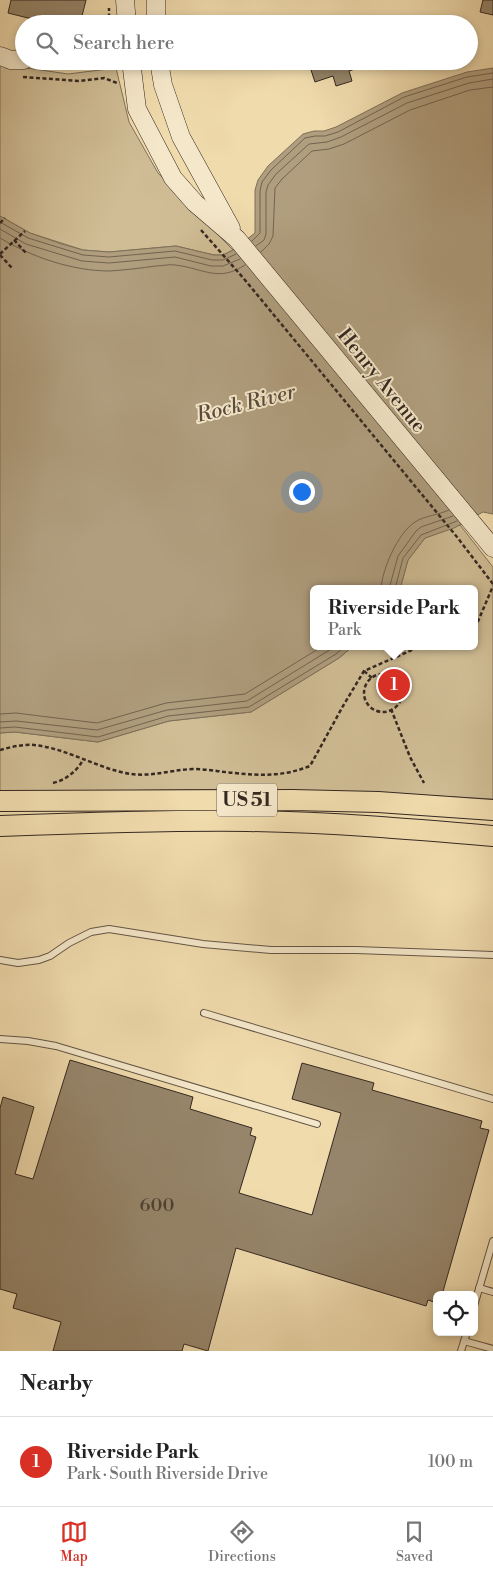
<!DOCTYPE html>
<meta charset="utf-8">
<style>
:root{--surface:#fff;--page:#f2f2f2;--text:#222;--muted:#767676;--line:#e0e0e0;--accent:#d93025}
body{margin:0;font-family:"Libre Bodoni",serif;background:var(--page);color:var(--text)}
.controls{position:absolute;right:15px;bottom:15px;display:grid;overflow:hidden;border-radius:8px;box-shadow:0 2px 8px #0003}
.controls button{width:45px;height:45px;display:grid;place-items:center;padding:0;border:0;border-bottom:1px solid var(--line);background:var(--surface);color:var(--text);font:25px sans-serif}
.you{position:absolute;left:301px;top:491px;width:18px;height:18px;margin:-12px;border:4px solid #fff;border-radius:50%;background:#1a73e8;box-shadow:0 0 0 8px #1a73e833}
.badge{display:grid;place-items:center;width:32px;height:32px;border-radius:50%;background:var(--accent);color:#fff;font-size:16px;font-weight:700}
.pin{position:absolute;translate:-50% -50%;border:2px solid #fff;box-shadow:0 1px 5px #0006}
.popup{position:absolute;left:310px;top:585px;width:168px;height:65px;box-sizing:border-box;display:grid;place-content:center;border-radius:8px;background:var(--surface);filter:drop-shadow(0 1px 4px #0005);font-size:16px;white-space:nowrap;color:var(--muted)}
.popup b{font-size:19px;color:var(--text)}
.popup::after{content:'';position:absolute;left:50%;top:100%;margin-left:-10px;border:10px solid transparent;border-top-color:var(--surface)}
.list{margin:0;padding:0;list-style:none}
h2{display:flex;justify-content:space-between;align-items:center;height:65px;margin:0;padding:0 20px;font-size:21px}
h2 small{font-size:16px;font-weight:400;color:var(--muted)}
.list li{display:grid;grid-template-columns:32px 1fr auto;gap:15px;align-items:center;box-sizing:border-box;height:90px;padding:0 20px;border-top:1px solid var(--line)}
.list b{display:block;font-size:19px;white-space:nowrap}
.list p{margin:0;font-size:16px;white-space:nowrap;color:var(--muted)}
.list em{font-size:16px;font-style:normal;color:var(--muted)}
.icon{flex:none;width:28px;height:28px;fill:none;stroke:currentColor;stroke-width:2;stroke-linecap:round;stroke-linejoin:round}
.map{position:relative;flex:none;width:493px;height:1351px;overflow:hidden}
.search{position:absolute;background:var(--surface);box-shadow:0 2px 8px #0003;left:15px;right:15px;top:15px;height:55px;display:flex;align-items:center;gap:12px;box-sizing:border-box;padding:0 18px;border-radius:28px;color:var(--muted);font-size:19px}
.sheet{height:155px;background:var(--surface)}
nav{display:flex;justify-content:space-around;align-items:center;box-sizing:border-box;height:70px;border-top:1px solid var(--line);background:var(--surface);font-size:14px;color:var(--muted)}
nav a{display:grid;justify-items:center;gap:2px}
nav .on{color:var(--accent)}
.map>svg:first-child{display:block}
</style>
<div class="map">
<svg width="493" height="1351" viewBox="0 0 493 1351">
<rect width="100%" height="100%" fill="#f0dbad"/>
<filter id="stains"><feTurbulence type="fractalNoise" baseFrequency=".004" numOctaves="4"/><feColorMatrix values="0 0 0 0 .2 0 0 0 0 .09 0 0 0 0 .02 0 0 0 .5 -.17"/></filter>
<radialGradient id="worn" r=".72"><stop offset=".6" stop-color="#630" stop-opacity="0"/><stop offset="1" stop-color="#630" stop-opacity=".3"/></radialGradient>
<!-- green -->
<g fill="#d0bd95" stroke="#82725c">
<polygon points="0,64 68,74 116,68 129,122 158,173 233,250 223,255 214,255 176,246 109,252 83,250 30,233 0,216"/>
<path d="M460 525 493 567V799C417 795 341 791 266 790 177 789 88 791 0 794V733L15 732 98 742 169 721 251 712 339 658 353 646H474V589H400L408 560 425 538Z"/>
</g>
<!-- water -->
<polygon fill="#b09e7e" stroke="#7e6f59" points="493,68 493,514 483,512 454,528 425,538 408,560 400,589 314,589 314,646 353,646 339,658 251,712 169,721 98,742 15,732 0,733 0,216 30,233 62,244 83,250 109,252 176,246 214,255 223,255 233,250 255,233 255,190 258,180 268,166 303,134 314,131 324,131 336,127 402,93 467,72"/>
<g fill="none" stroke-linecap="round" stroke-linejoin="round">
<!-- shore -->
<g stroke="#726350" stroke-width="1">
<polyline points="0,222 28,238 83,255 109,257 175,251 212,260 223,260 236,254"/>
<polyline points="0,229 26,244 82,261 109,263 175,257 211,266 223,266 240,259"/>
<path d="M0 238C32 257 72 271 110 271 125 270 141 268 156 266 162 266 169 264 175 265 203 268 218 283 245 265"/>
<polyline points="252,241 260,233 260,191 262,182 271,170 305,138 315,136 325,136 338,132 404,97 467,77 493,73"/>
<polyline points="256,246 264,240 266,234 266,192 268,185 276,174 309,144 327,142 341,137 407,103 469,83 493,79"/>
<polyline points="261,252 269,244 273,236 275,188 282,179 312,151 329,149 344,144 410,110 470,90 493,87"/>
<path d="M381 589C382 569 398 533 415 522 424 516 438 515 449 510"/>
<polyline points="389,589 398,556 416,531 421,527 453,516"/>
<polyline points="395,589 403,558 421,535 457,521"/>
<polyline points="0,714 16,713 97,723 166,703 245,694 323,646"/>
<polyline points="0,722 16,721 97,730 167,710 247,701 336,646"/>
<polyline points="0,728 15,727 98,737 168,716 249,707 336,654 345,646"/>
</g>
</g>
<!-- building -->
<g fill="#96856a" stroke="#342822">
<polygon points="11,0 86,0 80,24 30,24 32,19 8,13"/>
<polygon points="483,0 493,0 493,15 480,12"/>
<polygon points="308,61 372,61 372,63 349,71 352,81 336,86 333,76 315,82"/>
<polygon points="70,1060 193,1097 190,1109 252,1128 250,1135 256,1137 239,1193 312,1215 341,1113 292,1099 302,1063 374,1083 372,1090 482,1121 480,1128 489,1130 442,1295 437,1295 437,1303 428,1300 426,1306 236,1248 208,1351 184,1344 182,1351 53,1351 61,1322 13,1308 17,1294 0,1289 0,1108 3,1097 34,1107 15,1174 33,1179"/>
</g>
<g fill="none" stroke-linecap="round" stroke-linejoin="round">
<!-- lane casing -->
<g stroke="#635545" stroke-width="8">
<g id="lane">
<polyline points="0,960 18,963 39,960 50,956 69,943 91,932 109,929 203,944 271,950 356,950 493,955"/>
<polyline points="204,1013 493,1099"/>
<polyline points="0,1039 28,1041 56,1046 317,1124"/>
<polyline points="479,1288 493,1292"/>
<polyline points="474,1306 493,1241"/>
<polyline points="464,1341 493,1349"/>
<polyline points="461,1351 467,1332"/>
</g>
</g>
<!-- secondary casing -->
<g stroke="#342822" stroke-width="19">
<g id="secondary">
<polyline points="125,0 127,24"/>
<polyline points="156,24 156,0"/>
<polyline points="0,56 11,60 24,60"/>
<polyline points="131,61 137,109 173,178 195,203 237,239 493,548"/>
<polyline points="159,61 163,85 181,137 231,228"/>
</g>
</g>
<!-- primary casing -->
<g stroke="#342822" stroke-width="22">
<g id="primary">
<polyline points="0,801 292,800 378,802 493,810"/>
<path d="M0 826C82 823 164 820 247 821 329 822 411 829 493 836"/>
</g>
</g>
<!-- path -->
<g stroke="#342822" stroke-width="2.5" stroke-dasharray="4 2.5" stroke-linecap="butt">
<polyline points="109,24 109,8"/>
<polyline points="23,77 80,81 104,78 117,83 117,85"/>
<polyline points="0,223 5,218"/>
<polyline points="201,230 245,280 457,537 493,584"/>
<polyline points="14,240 26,253"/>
<polyline points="0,254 25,231"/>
<polyline points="0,255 12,268"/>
<polyline points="474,627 476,626 493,586"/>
<polyline points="364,671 372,678"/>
<circle cx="383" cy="693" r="19"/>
<polyline points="391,709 410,757 424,783"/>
<path d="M0 750C11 747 23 744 34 745 64 748 92 765 121 772 148 779 167 770 193 769 207 769 221 772 235 773 262 776 285 776 310 766L343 706 364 671 421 646"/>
<path d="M53 783C66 780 77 771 83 760"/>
</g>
<!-- lane -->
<use href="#lane" stroke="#f5e8ca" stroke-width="6"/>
<!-- secondary -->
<use href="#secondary" stroke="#f5e8ca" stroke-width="18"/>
<!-- primary -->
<use href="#primary" stroke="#f0dbad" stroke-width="20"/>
</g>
<g text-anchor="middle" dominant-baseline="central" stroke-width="4" stroke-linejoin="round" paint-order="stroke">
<!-- number labels -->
<g font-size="18" fill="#4c3f34">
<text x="157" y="1205">600</text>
</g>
<!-- shield labels -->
<rect fill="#f5e8ca" stroke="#6e6254" stroke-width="1" x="217" y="783.5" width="60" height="33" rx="4"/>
<g font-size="19" font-weight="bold" fill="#342822">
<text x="247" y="800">US 51</text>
</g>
<!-- street labels -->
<g font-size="20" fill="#342822" stroke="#f5e8ca">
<text transform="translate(381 381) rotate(51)">Henry Avenue</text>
</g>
<!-- water labels -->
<g font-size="21" font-style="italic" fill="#594b3e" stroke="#f5e8ca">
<text transform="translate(246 404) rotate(-14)">Rock River</text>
</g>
</g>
<rect width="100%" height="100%" filter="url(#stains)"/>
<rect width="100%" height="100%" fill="url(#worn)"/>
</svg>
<div class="controls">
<button><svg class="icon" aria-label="locate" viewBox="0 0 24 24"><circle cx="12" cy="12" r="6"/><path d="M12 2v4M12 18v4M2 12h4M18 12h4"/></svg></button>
</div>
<div class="you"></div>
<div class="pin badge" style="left:394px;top:685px">1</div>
<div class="popup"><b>Riverside Park</b>Park</div>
<div class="search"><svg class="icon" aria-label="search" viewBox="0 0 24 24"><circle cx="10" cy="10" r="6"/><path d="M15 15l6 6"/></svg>Search here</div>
</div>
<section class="sheet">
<h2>Nearby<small></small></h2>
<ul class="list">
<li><span class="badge">1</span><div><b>Riverside Park</b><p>Park · South Riverside Drive</p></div><em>100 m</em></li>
</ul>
</section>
<nav>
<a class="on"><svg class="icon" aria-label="map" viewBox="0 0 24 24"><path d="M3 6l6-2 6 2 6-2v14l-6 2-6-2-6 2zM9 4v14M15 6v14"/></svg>Map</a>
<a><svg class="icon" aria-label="directions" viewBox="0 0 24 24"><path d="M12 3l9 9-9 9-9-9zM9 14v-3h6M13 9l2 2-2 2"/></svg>Directions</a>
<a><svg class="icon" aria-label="saved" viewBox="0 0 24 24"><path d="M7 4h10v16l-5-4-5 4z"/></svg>Saved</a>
</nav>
